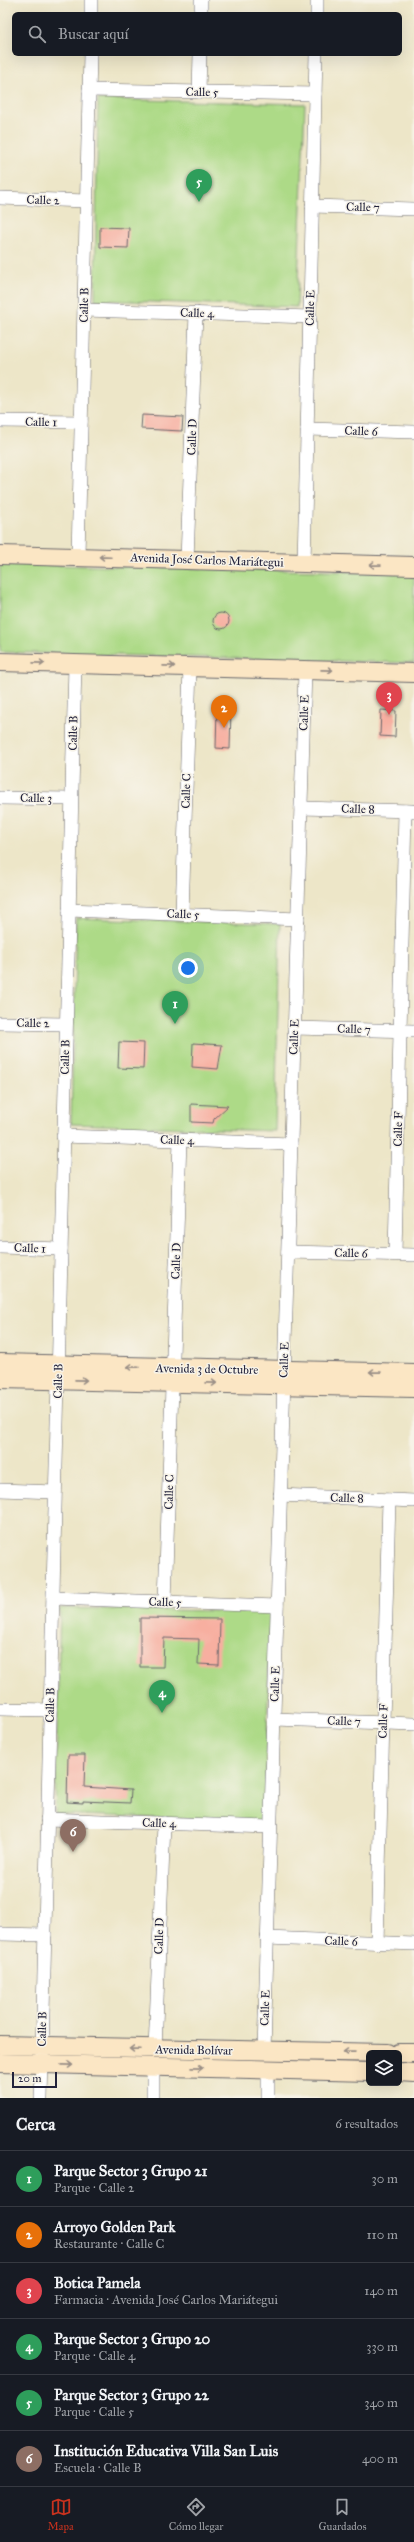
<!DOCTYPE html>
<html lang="es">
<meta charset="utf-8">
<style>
:root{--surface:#171b24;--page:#20242c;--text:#f1f3f6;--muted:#9ea1a6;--line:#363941;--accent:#c8321e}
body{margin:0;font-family:"IM FELL Great Primer",serif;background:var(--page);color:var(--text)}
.controls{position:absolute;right:12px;bottom:12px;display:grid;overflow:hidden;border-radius:6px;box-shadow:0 4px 16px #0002}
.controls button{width:36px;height:36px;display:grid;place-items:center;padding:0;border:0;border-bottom:1px solid var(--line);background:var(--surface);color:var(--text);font:20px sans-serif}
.scale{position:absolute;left:12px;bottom:10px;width:45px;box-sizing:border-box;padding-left:4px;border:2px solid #22223b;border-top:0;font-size:11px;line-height:14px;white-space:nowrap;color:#22223b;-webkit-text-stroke:3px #f7f3e8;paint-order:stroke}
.you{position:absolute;left:188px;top:968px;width:14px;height:14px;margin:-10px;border:3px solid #fff;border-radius:50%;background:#1a73e8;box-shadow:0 0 0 6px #1a73e833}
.badge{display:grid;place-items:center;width:26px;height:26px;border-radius:50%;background:var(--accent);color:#fff;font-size:13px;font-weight:700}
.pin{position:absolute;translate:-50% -33px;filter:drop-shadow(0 1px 2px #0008)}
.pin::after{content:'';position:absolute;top:21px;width:14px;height:12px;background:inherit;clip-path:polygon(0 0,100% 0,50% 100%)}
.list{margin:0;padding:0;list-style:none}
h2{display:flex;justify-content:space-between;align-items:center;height:52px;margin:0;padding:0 16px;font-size:17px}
h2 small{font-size:13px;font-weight:400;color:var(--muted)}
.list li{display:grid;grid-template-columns:26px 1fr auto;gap:12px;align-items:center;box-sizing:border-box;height:56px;padding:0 16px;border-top:1px solid var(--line)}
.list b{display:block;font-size:15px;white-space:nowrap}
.list p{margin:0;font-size:13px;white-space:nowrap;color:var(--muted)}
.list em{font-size:13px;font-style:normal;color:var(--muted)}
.icon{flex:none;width:22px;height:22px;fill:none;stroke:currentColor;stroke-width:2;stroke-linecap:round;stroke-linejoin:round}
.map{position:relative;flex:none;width:414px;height:2098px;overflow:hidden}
.search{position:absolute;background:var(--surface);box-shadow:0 4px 16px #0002;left:12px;right:12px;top:12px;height:44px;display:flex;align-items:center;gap:10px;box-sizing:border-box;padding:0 14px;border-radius:6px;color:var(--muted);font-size:15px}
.sheet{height:388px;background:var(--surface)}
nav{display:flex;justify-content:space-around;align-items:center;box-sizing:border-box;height:56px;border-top:1px solid var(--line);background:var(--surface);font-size:11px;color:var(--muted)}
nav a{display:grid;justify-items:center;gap:2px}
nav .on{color:var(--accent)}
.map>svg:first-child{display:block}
</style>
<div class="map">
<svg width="414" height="2098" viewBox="0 0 414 2098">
<rect width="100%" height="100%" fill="#f7f3e8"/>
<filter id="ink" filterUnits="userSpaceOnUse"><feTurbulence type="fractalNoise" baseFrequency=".025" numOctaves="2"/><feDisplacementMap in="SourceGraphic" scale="8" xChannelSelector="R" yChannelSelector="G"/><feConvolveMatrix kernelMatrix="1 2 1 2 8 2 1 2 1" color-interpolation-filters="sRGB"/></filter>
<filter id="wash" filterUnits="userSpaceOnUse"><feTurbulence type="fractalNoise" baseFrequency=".012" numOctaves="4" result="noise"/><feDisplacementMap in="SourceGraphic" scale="16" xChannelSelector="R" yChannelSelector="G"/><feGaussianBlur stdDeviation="0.9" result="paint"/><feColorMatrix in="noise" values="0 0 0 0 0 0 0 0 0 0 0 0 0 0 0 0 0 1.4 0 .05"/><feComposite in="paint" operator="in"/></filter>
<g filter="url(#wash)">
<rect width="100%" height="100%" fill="#ede6c8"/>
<!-- green -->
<g fill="#adda87" stroke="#687e61">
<polygon points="98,99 305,104 297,307 95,300"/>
<polygon points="0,564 414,573 414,663 0,652"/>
<polygon points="76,918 280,924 275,1131 71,1124"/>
<polygon points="60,1608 270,1612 265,1822 55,1814"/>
</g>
<g id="blocks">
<!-- building -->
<g fill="#f7afa0">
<polygon points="100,227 129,228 128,248 100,247"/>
<polygon points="142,415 183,417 182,431 141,429"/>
<circle cx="221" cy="621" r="8"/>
<polygon points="217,708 231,708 230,749 216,748"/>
<polygon points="381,710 396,711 395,737 380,736"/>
<polygon points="119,1042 144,1043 143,1069 118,1068"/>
<polygon points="193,1043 222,1045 218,1069 192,1067"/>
<polygon points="191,1104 228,1106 214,1119 213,1123 191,1122"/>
<polygon points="140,1618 220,1619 219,1665 198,1664 199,1639 164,1638 163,1667 140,1667"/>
<polygon points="68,1755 85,1755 84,1787 131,1790 130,1803 83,1801 83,1803 67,1802"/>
</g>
</g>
</g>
<g filter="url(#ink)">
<use href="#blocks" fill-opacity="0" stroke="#69676c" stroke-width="1"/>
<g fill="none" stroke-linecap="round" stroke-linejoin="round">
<!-- street casing -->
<g stroke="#69676c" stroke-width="14">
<g id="street">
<polyline points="91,14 91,0"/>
<polyline points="201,14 201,0"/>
<polyline points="317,14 317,0"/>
<polyline points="89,90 315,94"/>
<polyline points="199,92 200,54"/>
<polyline points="0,198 87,201"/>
<polyline points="312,206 414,209"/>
<polyline points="84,310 310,317"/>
<polyline points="0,421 81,422"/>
<polyline points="307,429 414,432"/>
<polyline points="78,556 90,54"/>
<polyline points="187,560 196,313"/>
<polyline points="304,563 316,54"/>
<polyline points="0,798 71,799"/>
<polyline points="301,808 412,811"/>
<polyline points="69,910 298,919"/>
<polyline points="182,914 190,667"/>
<polyline points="0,1023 66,1024"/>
<polyline points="294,1028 414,1031"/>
<polyline points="63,1136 291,1144"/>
<polyline points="0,1247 61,1249"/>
<polyline points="288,1252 414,1255"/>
<polyline points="395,1254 405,811"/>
<polyline points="0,1490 55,1492"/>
<polyline points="280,1495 414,1501"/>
<polyline points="53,1598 277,1606"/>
<polyline points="165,1602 180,1140"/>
<polyline points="0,1709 50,1710"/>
<polyline points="274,1719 414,1724"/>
<polyline points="47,1819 270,1827"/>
<polyline points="0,1934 45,1935"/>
<polyline points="267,1938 414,1944"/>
<polyline points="377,1943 389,1500"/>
<polyline points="155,2050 164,1823"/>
<polyline points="264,2051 305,670"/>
<polyline points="41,2098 75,664"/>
<polyline points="153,2098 153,2067"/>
<polyline points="268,2098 268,2070"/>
</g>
</g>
<!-- secondary casing -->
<g stroke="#69676c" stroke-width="20">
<g id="secondary">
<polyline points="0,555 414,566"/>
<polyline points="0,662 414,673"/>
<polyline points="0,1363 414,1373"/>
<polyline points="0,1379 414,1388"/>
<polyline points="0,2045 388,2053"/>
<polyline points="399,2053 414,2053"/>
<polyline points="0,2063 369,2072"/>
<polyline points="399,2072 414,2073"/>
</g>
</g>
<!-- street -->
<use href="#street" stroke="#fff" stroke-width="13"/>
<!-- secondary -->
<use href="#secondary" stroke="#fbe6c4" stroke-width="18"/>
</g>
<!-- one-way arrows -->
<defs><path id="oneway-shaft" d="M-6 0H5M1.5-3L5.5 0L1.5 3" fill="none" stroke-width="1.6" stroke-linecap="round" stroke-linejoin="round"/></defs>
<g stroke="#998e86">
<use href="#oneway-shaft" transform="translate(105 557) rotate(-178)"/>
<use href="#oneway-shaft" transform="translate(375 565) rotate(-179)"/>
<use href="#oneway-shaft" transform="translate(39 663) rotate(1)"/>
<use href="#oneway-shaft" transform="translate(169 666) rotate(1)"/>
<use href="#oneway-shaft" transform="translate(327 670) rotate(1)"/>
<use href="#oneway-shaft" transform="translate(133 1367) rotate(-178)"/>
<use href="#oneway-shaft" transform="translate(375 1372) rotate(-179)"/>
<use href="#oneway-shaft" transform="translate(81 1380) rotate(1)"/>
<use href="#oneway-shaft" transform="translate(211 1383) rotate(1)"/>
<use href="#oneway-shaft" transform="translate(135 2049) rotate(-178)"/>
<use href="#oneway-shaft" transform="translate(349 2052) rotate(-179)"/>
<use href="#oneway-shaft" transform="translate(67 2065) rotate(1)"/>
<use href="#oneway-shaft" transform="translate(197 2068) rotate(1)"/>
</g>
</g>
<g text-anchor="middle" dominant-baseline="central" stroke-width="3" stroke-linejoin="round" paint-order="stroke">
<!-- street labels -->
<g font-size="12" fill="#22223b" stroke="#f7f3e8">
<text transform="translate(202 92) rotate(1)">Calle 5</text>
<text transform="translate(43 200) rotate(2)">Calle 2</text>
<text transform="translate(363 207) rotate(1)">Calle 7</text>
<text transform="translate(84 305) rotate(-89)">Calle B</text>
<text transform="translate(310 308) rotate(-89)">Calle E</text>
<text transform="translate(197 313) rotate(2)">Calle 4</text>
<text transform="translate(41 422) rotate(1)">Calle 1</text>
<text transform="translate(361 431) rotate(2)">Calle 6</text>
<text transform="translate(192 437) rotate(-88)">Calle D</text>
<text transform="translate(207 560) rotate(2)">Avenida José Carlos Mariátegui</text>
<text transform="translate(304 713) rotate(-88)">Calle E</text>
<text transform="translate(73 733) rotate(-89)">Calle B</text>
<text transform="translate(186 791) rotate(-88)">Calle C</text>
<text transform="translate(36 798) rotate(1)">Calle 3</text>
<text transform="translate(358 809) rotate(2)">Calle 8</text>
<text transform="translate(183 914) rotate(2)">Calle 5</text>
<text transform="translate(33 1023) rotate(1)">Calle 2</text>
<text transform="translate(354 1029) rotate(2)">Calle 7</text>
<text transform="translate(294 1037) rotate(-88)">Calle E</text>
<text transform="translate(65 1057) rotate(-89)">Calle B</text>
<text transform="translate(398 1129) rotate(-89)">Calle F</text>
<text transform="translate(177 1140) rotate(2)">Calle 4</text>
<text transform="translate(30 1248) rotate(2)">Calle 1</text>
<text transform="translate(351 1253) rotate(1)">Calle 6</text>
<text transform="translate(176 1261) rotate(-88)">Calle D</text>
<text transform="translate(284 1360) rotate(-88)">Calle E</text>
<text transform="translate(207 1369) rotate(1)">Avenida 3 de Octubre</text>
<text transform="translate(58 1381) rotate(-89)">Calle B</text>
<text transform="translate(169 1492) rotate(-88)">Calle C</text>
<text transform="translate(347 1498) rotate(2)">Calle 8</text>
<text transform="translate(165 1602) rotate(2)">Calle 5</text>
<text transform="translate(275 1684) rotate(-88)">Calle E</text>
<text transform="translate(50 1705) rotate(-89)">Calle B</text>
<text transform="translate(344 1721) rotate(2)">Calle 7</text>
<text transform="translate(383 1721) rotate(-88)">Calle F</text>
<text transform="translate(159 1823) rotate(2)">Calle 4</text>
<text transform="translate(159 1936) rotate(-88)">Calle D</text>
<text transform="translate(341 1941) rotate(2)">Calle 6</text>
<text transform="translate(265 2008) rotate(-88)">Calle E</text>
<text transform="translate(42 2029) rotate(-89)">Calle B</text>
<text transform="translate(194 2050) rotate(1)">Avenida Bolívar</text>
</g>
</g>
</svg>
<div class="controls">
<button><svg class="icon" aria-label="layers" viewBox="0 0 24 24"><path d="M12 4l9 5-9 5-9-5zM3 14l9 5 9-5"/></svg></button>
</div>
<div class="scale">20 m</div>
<div class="you"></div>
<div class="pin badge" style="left:175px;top:1024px;background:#2e9e5b">1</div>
<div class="pin badge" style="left:224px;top:728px;background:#e8710a">2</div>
<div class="pin badge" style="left:389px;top:715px;background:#e0444e">3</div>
<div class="pin badge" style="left:162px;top:1713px;background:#2e9e5b">4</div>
<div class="pin badge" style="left:199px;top:202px;background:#2e9e5b">5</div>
<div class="pin badge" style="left:73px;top:1852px;background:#8d6e63">6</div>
<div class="search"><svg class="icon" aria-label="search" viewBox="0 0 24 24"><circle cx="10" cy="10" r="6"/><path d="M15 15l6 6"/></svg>Buscar aquí</div>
</div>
<section class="sheet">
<h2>Cerca<small>6 resultados</small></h2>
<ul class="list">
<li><span class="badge" style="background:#2e9e5b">1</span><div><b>Parque Sector 3 Grupo 21</b><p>Parque · Calle 2</p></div><em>30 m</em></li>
<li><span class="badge" style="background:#e8710a">2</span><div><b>Arroyo Golden Park</b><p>Restaurante · Calle C</p></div><em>110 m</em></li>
<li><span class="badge" style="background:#e0444e">3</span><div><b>Botica Pamela</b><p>Farmacia · Avenida José Carlos Mariátegui</p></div><em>140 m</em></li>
<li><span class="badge" style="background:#2e9e5b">4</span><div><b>Parque Sector 3 Grupo 20</b><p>Parque · Calle 4</p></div><em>330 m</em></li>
<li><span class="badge" style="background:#2e9e5b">5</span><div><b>Parque Sector 3 Grupo 22</b><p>Parque · Calle 5</p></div><em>340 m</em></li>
<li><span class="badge" style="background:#8d6e63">6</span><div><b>Institución Educativa Villa San Luis</b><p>Escuela · Calle B</p></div><em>400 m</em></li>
</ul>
</section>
<nav>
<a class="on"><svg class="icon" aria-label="map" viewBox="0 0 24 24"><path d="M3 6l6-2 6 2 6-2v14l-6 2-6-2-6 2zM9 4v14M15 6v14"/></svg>Mapa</a>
<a><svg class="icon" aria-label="directions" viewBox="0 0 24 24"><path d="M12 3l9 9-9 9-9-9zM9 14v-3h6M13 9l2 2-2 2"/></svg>Cómo llegar</a>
<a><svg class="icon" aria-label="saved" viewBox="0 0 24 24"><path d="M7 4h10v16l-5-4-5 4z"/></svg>Guardados</a>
</nav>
